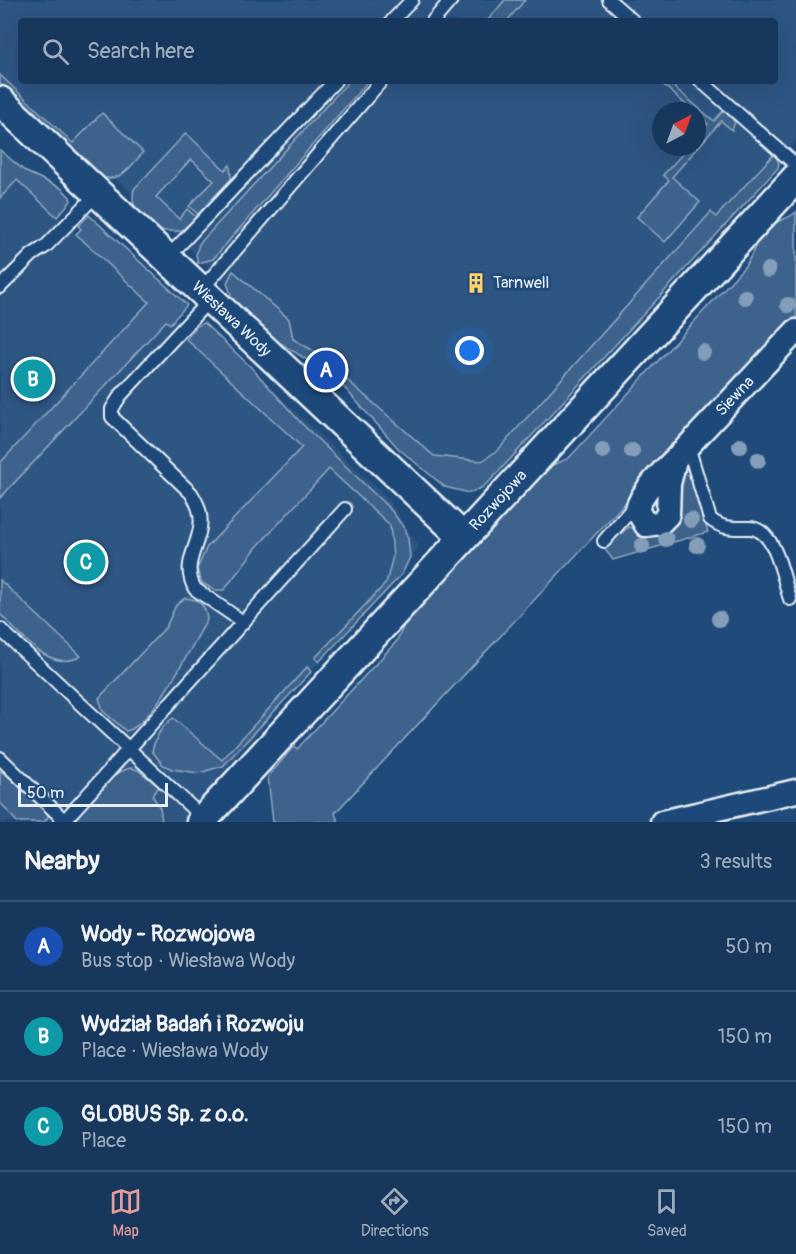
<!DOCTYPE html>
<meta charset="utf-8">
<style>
:root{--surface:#17385c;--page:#203f62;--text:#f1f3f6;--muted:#9eacbb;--line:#365272;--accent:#e69b98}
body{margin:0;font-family:Pangolin,sans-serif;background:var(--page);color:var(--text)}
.compass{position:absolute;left:652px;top:102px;width:54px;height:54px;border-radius:50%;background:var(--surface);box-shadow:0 6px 24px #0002;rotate:41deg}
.scale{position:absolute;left:18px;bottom:15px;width:150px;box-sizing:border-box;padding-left:6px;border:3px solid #e8f1f8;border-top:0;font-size:16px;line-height:21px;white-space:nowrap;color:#e8f1f8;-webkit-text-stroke:4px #1f4a7a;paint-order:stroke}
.you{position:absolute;left:470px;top:351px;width:21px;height:21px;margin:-15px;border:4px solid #fff;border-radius:50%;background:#1a73e8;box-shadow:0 0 0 9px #1a73e833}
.badge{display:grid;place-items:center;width:39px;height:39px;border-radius:50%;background:var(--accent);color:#fff;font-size:20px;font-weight:700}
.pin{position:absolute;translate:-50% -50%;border:3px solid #fff;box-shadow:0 2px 6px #0006}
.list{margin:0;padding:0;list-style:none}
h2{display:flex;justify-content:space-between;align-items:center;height:78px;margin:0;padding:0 24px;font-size:26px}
h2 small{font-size:20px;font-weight:400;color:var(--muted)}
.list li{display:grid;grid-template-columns:39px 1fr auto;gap:18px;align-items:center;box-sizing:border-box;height:90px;padding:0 24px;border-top:2px solid var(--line)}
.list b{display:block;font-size:22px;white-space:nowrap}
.list p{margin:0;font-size:20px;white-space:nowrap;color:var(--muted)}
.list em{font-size:20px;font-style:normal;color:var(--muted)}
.icon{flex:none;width:33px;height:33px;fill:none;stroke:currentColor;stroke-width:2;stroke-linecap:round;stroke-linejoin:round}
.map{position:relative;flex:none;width:796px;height:822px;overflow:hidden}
.search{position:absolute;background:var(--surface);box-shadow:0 6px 24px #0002;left:18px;right:18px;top:18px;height:66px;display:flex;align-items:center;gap:15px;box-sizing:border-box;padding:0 21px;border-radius:6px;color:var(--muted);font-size:22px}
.sheet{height:348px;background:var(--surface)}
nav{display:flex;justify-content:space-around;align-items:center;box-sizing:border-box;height:84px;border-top:2px solid var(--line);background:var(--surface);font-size:16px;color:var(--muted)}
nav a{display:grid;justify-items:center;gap:3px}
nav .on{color:var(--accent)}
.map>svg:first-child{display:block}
</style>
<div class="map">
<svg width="796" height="822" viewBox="0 0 796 822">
<rect width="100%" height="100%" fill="#1f4a7a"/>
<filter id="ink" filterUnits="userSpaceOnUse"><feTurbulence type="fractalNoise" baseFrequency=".0167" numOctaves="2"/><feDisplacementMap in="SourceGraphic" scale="12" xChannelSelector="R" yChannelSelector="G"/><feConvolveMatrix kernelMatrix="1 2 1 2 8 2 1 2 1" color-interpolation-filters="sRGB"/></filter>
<g filter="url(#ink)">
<!-- built -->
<g fill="#2e5683" fill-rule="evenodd">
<path d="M0 0H796V141L479 483 467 485 322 362 289 342 116 179 0 75ZM21 21H775V81H21ZM661 111H697V147H661Z"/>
<polygon points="0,164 149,302 266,384 389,500 419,547 220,776 203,818 207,822 0,822"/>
</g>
<!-- green -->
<g fill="#3c628c" stroke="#92aac2" stroke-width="1.5">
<polygon points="505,0 525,0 507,21 487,21"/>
<path d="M0 75 73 143 102 113 143 152C130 168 118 186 95 175L0 86Z"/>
<polygon points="349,81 368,81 213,259 198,263 196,255 199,244"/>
<polygon points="659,81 667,81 714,121 724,110 735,122 732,130 721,121 672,177 700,202 665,242 637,217 669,180 663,175 689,147 697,147 697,137 708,124 697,114 697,111 693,111"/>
<path d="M186 133 225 170 230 165 231 179 198 214 189 206 214 181 191 159 156 197 179 219 187 209 196 217 181 231H160C143 222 129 208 134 189Z"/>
<polygon points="0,150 26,172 61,188 70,197 71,201 57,217 17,180 0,198"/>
<polygon points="774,154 779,163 778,168 490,481 481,488 469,493 445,487 399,449 324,365 320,368 280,343 229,297 231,294 227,283 233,271 289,319 293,339 314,351 434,456 482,461 498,450 711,212 716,217"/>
<path d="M796 212V320L335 813 338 822H273L268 777 294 746 297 749 396 642 410 613 542 470 569 458 745 266C754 254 755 240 767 229 774 221 787 220 796 212Z"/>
<polygon points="89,215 187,305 170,324 166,321 0,498 0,463 149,302 76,234 81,229 78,226"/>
<polygon points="204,323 251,367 302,424 391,510 404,528 408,539 410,557 402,574 319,662 315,658 386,583 393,556 390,525 329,469 256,548 224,590 215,590 202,583 197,569 207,547 302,447 186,339 197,326"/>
<polygon points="686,464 708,532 613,560 604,548 629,527 642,530 679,489 681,468"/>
<path d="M0 580 81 656C49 674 21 634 0 614Z"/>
<path d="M185 598C200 599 206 606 207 620 193 643 152 727 126 731L103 711 99 698 166 627 176 605Z"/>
<path d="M307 667 311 672 223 766 199 773 172 769 163 765 152 751C156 736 161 727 173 718L222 760Z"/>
<path d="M131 768 138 770 159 787 152 795 160 808 162 822H74C81 805 113 771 131 768Z"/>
<polygon points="0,771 22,785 48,812 48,817 44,822 17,822 0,802"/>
</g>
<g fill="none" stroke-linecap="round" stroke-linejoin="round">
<!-- service casing -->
<g stroke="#e8f1f8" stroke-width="16">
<g id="service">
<polyline points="609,0 633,21"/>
<polyline points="392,21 412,0"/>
<polyline points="433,21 451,0"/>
<polyline points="701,81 796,165"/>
<polyline points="167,258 335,81"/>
<polyline points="0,287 32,255 46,246 98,193"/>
<polyline points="201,290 381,81"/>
<path d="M200 310 120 396 112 409V417L191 493C219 534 175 554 195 589L243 622"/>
<path d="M688 446 710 519C724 530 734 528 750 528 776 529 783 579 790 599"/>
<polyline points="604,541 637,503"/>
<polyline points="0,629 204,819"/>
<polyline points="0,758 66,822"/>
<polyline points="63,822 345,509"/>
</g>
</g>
<!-- minor casing -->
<g stroke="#e8f1f8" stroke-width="27">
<g id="minor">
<path id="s1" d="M675 460 669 484 668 515 660 523 646 525 637 510C641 489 673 462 688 446L796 331"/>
<polyline points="662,822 796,791"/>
</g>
</g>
<!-- tertiary casing -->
<g stroke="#e8f1f8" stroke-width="33">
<g id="tertiary">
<path id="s2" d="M0 101 463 537"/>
<path id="s3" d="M201 822 796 178"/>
</g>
</g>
<!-- service -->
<use href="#service" stroke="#1f4a7a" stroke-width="12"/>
<!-- minor -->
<use href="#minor" stroke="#1f4a7a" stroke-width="22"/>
<!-- tertiary -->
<use href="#tertiary" stroke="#1f4a7a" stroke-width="28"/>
</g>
<!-- trees -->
<g fill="#849eb9">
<circle cx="768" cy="270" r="8"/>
<circle cx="745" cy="297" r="8"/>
<circle cx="788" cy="305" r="8"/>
<circle cx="703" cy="352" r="8"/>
<circle cx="740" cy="446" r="8"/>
<circle cx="603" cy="451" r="8"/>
<circle cx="632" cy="451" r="8"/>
<circle cx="758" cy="460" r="8"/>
<circle cx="691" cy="520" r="8"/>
<circle cx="666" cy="539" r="8"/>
<circle cx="697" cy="545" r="8"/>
<circle cx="642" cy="546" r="8"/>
<circle cx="719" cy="619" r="8"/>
</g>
</g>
<!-- icons -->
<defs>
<g id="building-bare" transform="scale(1.62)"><path d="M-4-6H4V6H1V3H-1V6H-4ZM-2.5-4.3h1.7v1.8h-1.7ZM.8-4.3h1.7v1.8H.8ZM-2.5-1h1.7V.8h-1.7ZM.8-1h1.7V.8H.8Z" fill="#ffd166" stroke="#1f4a7a" stroke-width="2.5" paint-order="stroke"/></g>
</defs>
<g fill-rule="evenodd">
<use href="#building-bare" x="476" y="283"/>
</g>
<g text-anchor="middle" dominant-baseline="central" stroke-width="6" stroke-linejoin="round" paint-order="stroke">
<!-- poi labels -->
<g font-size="16" fill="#e8f1f8" stroke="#1f4a7a" text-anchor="start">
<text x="493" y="283">Tarnwell</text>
</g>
<!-- street labels -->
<g font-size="16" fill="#e8f1f8" stroke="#1f4a7a">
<text stroke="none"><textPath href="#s2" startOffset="318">Wiesława Wody</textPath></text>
<text stroke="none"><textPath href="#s1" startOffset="250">Siewna</textPath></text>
<text stroke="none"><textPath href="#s3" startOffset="438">Rozwojowa</textPath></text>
</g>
</g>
</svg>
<svg class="compass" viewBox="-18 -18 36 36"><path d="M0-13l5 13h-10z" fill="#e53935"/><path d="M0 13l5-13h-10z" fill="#9eacbb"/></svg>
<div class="scale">50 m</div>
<div class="you"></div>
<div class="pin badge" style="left:326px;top:370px;background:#1a4fb4">A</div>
<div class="pin badge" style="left:33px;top:379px;background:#0f9aa8">B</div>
<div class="pin badge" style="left:86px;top:562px;background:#0f9aa8">C</div>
<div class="search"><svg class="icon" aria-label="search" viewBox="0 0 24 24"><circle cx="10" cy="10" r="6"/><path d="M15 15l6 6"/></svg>Search here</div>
</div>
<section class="sheet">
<h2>Nearby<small>3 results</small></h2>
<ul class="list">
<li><span class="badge" style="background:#1a4fb4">A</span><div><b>Wody - Rozwojowa</b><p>Bus stop · Wiesława Wody</p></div><em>50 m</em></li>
<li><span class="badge" style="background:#0f9aa8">B</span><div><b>Wydział Badań i Rozwoju</b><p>Place · Wiesława Wody</p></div><em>150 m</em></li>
<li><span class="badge" style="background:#0f9aa8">C</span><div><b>GLOBUS Sp. z o.o.</b><p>Place</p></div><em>150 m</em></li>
</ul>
</section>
<nav>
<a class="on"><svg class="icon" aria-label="map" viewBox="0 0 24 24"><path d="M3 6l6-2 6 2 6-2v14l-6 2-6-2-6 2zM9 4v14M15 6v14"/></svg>Map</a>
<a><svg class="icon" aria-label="directions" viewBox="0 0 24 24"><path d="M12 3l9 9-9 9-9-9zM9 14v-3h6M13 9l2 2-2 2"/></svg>Directions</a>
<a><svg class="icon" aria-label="saved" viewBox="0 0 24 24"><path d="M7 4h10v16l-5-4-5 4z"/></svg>Saved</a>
</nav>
